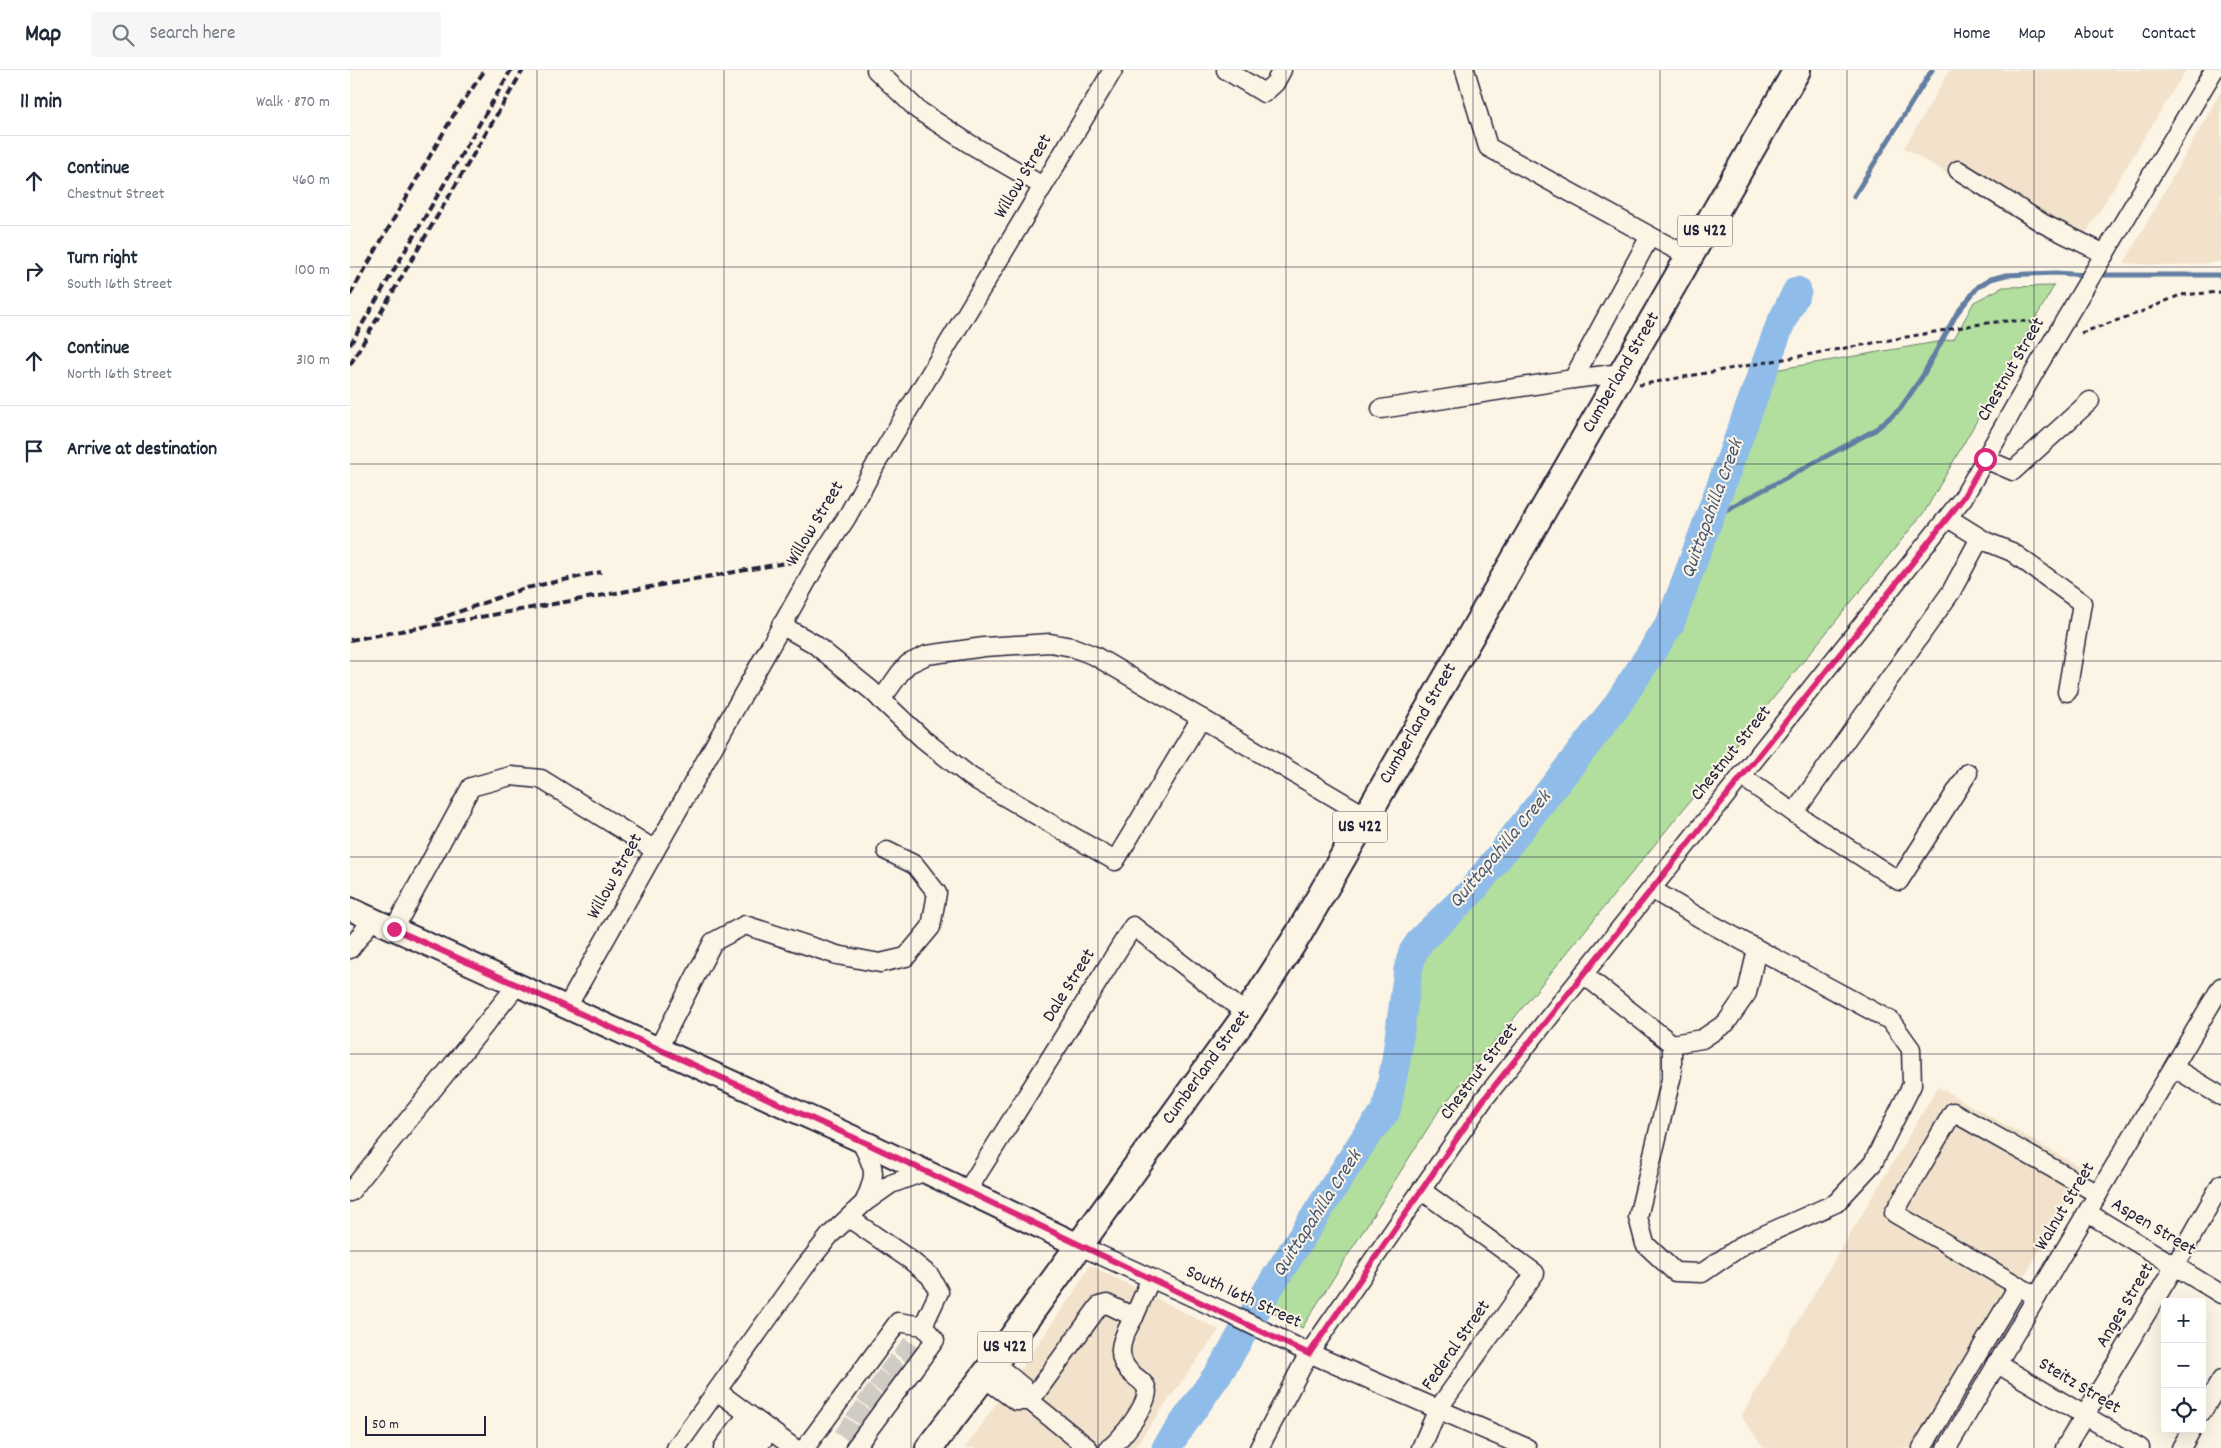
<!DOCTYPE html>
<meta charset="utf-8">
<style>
:root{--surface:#fff;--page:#f6f6f7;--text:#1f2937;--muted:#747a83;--line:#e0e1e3}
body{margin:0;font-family:Dekko,sans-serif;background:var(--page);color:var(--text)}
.controls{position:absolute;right:15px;bottom:15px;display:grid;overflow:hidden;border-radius:5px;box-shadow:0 5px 20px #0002}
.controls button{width:45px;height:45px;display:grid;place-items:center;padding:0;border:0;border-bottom:1px solid var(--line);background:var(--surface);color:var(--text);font:25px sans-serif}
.scale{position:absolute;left:15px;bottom:12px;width:121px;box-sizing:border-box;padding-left:5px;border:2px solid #22223b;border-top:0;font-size:14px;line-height:18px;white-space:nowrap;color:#22223b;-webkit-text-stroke:4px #fcf5e5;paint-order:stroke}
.stop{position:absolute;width:15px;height:15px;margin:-11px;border:4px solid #db2777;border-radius:50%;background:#fff}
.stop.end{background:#db2777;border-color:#fff;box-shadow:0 1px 5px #0008}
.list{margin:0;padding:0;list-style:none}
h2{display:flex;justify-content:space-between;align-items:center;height:65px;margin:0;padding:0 20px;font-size:21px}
h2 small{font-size:16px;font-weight:400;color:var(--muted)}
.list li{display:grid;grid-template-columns:32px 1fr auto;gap:15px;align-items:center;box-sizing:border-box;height:90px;padding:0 20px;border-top:1px solid var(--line)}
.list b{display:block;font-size:19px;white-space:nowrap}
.list p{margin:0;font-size:16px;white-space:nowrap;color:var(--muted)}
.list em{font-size:16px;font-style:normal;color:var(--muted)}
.icon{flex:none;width:28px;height:28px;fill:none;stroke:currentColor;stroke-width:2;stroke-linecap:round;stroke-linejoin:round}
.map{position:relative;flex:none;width:1871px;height:1378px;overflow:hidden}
header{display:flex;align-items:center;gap:30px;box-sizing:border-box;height:70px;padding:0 25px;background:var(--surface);border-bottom:1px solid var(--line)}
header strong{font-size:24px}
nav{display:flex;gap:28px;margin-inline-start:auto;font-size:18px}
.search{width:350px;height:45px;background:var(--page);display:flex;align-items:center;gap:12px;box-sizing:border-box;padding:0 18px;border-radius:5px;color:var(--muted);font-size:19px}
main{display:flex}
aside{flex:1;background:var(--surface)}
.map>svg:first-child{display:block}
</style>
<header>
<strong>Map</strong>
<div class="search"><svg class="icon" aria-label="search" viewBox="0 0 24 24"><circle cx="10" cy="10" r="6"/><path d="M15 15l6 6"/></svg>Search here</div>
<nav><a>Home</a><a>Map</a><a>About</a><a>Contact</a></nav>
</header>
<main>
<aside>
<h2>11 min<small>Walk · 870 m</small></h2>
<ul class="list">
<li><svg class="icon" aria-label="ahead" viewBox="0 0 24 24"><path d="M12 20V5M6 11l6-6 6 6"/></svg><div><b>Continue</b><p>Chestnut Street</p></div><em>460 m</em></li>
<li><svg class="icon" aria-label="right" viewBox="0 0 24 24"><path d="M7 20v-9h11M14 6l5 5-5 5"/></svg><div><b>Turn right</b><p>South 16th Street</p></div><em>100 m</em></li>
<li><svg class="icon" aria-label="ahead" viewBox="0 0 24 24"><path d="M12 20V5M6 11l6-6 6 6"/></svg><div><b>Continue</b><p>North 16th Street</p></div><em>310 m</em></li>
<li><svg class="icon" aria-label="arrive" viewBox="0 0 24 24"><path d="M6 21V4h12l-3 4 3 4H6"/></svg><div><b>Arrive at destination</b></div></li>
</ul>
</aside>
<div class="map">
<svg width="1871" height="1378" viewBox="0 0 1871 1378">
<rect width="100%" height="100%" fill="#fcf5e5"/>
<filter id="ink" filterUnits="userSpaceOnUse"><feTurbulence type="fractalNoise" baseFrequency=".02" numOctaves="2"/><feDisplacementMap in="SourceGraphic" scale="10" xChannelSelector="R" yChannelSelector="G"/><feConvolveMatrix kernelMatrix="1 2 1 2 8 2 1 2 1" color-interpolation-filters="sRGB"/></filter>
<g filter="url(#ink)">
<!-- built -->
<g fill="#f3e2cb">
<polygon points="1600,0 1836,0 1726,179 1554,78"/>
<polygon points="1871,21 1871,192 1822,196 1774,193"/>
<polygon points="1588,1017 1736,1100 1576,1378 1414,1378 1391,1346"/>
<polygon points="740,1195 869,1260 784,1378 615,1378 722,1225"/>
</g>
<!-- green -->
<polygon fill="#b2df9e" stroke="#6a806c" points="1704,216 1575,441 1088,1042 952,1258 919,1240 1045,1044 1068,895 1076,878 1129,827 1278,637 1327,558 1424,300 1604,269 1624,232 1653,217"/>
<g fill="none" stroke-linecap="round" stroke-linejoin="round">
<!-- stream -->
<g stroke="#647ea3" stroke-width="5">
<polyline points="1504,126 1582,0"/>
<polyline points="1747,205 1871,205"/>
<polyline points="1361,448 1525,360 1550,339 1572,307 1607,243 1628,217 1641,209 1656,205 1705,203 1738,205"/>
</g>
<!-- river -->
<polyline stroke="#90bce9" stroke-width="29" points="816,1378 872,1298 917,1221 1015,1068 1036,1041 1046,990 1058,900 1063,882 1071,870 1121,822 1265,638 1320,554 1430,255 1447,221"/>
<!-- minor-tunnel -->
<g stroke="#d0cbc3" stroke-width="18" stroke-dasharray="18 9" stroke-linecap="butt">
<polyline points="549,1275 562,1285"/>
<polyline points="535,1291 550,1303"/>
<polyline points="524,1307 539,1317"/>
<polyline points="513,1322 527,1333"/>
<polyline points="502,1338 515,1348"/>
<polyline points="490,1354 504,1364"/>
</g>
<!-- minor casing -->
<g stroke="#22223b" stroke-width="21">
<g id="minor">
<polyline points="526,0 568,40 620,74 693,116"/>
<polyline points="876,0 914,23 925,13 932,0"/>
<polyline points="1115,0 1138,77 1300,166"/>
<polyline points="1608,100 1694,154 1755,184"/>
<polyline points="1271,303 1223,309 1300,166 1340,187"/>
<polyline points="1031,339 1223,309"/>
<polyline points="1635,389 1663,401 1740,331"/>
<polyline points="1598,448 1635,471 1662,482 1732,533 1717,622"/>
<polyline points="431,555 463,573 521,620 573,669 621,707 765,791 851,648 1016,746"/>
<polyline points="531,630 550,603 558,594 577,585 634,577 700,573 722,577 745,586 851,648"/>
<polyline points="1391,706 1444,743 1601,522 1630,468"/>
<polyline points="1444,743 1549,811 1618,703"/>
<polyline points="44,859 121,717 161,706 191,709 305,780"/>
<polyline points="0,879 23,849"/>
<polyline points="1233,904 1322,974 1322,1005 1288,1147 1295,1174 1325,1202 1352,1203 1396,1173 1486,1133 1523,1093 1562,1015 1561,979 1541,951 1350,848 1301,819"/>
<polyline points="217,937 467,493 497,447 527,392 763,0"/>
<polyline points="1322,974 1352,969 1376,953 1397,923 1407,879"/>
<polyline points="308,979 363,872 395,855 487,885 530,893 556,887 581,857 587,823 565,795 537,781"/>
<polyline points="1824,998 1871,1026"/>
<path d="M510 1070C525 1100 528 1101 514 1133L541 1114 576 1101"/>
<polyline points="617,1121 783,856 897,944"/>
<polyline points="0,1122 168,914"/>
<polyline points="1738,1143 1871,1224"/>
<polyline points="499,1148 559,1189 580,1206 589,1222 573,1256"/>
<polyline points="728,1175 884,1246 959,1283 1177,1378"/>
<polyline points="1687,1227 1544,1143 1603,1042 1748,1124"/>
<polyline points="644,1293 674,1318 680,1331 738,1378"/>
<polyline points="1646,1293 1790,1378"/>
<polyline points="633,1307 666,1331 680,1331"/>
<polyline points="367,1321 444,1378"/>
<polyline points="680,1331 749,1236 757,1234 784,1247 801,1208"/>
<polyline points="1852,1342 1871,1310"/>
<polyline points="326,1378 454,1198 480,1165 514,1133"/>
<polyline points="373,1378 398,1344"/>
<polyline points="391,1378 410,1353"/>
<polyline points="407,1378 420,1360"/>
<polyline points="455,1378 548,1252 573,1256 585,1270 505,1378"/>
<path d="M759 1378C770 1372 803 1329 796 1317 792 1310 783 1306 779 1301 763 1284 774 1264 784 1247"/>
<polyline points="909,1378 959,1283 1134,1029 1613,428 1689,294 1864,0"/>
<polyline points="1071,1378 1088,1339 1185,1203 1071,1120"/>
<polyline points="1572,1378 1668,1216"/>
<polyline points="1597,1378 1871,917"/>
<polyline points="1715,1378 1825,1196 1871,1114"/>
<polyline points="1831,1378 1842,1359"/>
</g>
</g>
<!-- major casing -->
<g stroke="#22223b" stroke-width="26">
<polyline id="major" points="0,839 518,1074 728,1175"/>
</g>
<!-- highway casing -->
<g stroke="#22223b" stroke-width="30">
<polyline id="highway" points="579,1378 644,1293 897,944 948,865 1447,0"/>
</g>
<!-- path -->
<g stroke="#22223b" stroke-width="3" stroke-dasharray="5 4" stroke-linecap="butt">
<polyline points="1731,263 1791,242 1830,225 1871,222"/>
<path d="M1289 315 1618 256C1642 252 1666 248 1690 254"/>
</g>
<!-- minor -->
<use href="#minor" stroke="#fcf5e5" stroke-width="18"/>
<!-- major -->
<use href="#major" stroke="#fcf5e5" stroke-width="22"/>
<!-- highway -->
<use href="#highway" stroke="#fcf5e5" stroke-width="26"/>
<!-- rail -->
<g stroke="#22223b" stroke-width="4" stroke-dasharray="8 4" stroke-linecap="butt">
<polyline points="0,225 103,46 135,0"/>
<polyline points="0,275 161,0"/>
<polyline points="0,295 173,0"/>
<polyline points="86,550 172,519 251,502"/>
<polyline points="0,570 441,492"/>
</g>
</g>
</g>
<g fill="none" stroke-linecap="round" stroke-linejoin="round" filter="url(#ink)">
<!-- route -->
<polyline stroke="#db2777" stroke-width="6" points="44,859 518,1074 959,1284 1134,1029 1541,520 1613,428 1635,389"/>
</g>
<!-- grid -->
<path fill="none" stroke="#22223b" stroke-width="1" stroke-opacity="0.55" d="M187 0V1378M374 0V1378M561 0V1378M748 0V1378M936 0V1378M1123 0V1378M1310 0V1378M1497 0V1378M1684 0V1378M0 197H1871M0 394H1871M0 591H1871M0 787H1871M0 984H1871M0 1181H1871"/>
<g text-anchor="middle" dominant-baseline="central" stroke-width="4" stroke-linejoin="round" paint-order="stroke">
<!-- shield labels -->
<g fill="#fcf5e5" stroke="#63616e" stroke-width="1">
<rect x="1327.5" y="145.5" width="55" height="31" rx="4"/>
<rect x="982.5" y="741.5" width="55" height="31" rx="4"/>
<rect x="627.5" y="1261.5" width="55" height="31" rx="4"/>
</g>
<g font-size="18" font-weight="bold" fill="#22223b">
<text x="1355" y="161">US 422</text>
<text x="1010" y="757">US 422</text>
<text x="655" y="1277">US 422</text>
</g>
<!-- street labels -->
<g font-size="19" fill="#22223b" stroke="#fcf5e5">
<text transform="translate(674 107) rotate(-59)">Willow Street</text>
<text transform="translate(1662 300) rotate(-60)">Chestnut Street</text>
<text transform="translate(1272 303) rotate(-60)">Cumberland Street</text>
<text transform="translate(466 454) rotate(-59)">Willow Street</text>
<text transform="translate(1069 654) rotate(-60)">Cumberland Street</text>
<text transform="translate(1382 684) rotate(-51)">Chestnut Street</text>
<text transform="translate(266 807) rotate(-61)">Willow Street</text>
<text transform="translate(720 916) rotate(-58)">Dale Street</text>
<text transform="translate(857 998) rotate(-54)">Cumberland Street</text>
<text transform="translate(1130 1002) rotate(-53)">Chestnut Street</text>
<text transform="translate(1716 1137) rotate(-59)">Walnut Street</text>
<text transform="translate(1803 1158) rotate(31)">Aspen Street</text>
<text transform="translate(893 1228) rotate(25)">South 16th Street</text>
<text transform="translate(1776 1236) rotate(-59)">Anges Street</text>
<text transform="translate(1107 1276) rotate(-55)">Federal Street</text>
<text transform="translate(1729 1317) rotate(31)">Steitz Street</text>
</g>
<!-- water labels -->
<g font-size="20" font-style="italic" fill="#485878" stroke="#fcf5e5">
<text transform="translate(1363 439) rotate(-70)">Quittapahilla Creek</text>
<text transform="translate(1151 780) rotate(-50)">Quittapahilla Creek</text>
<text transform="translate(968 1144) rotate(-57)">Quittapahilla Creek</text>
</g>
</g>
</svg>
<div class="controls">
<button>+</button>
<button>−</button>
<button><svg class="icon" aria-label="locate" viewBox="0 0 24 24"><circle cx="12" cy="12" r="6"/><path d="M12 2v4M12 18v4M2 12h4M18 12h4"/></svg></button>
</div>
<div class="scale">50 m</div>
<div class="stop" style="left:1635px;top:389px"></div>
<div class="stop end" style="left:44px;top:859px"></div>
</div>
</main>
